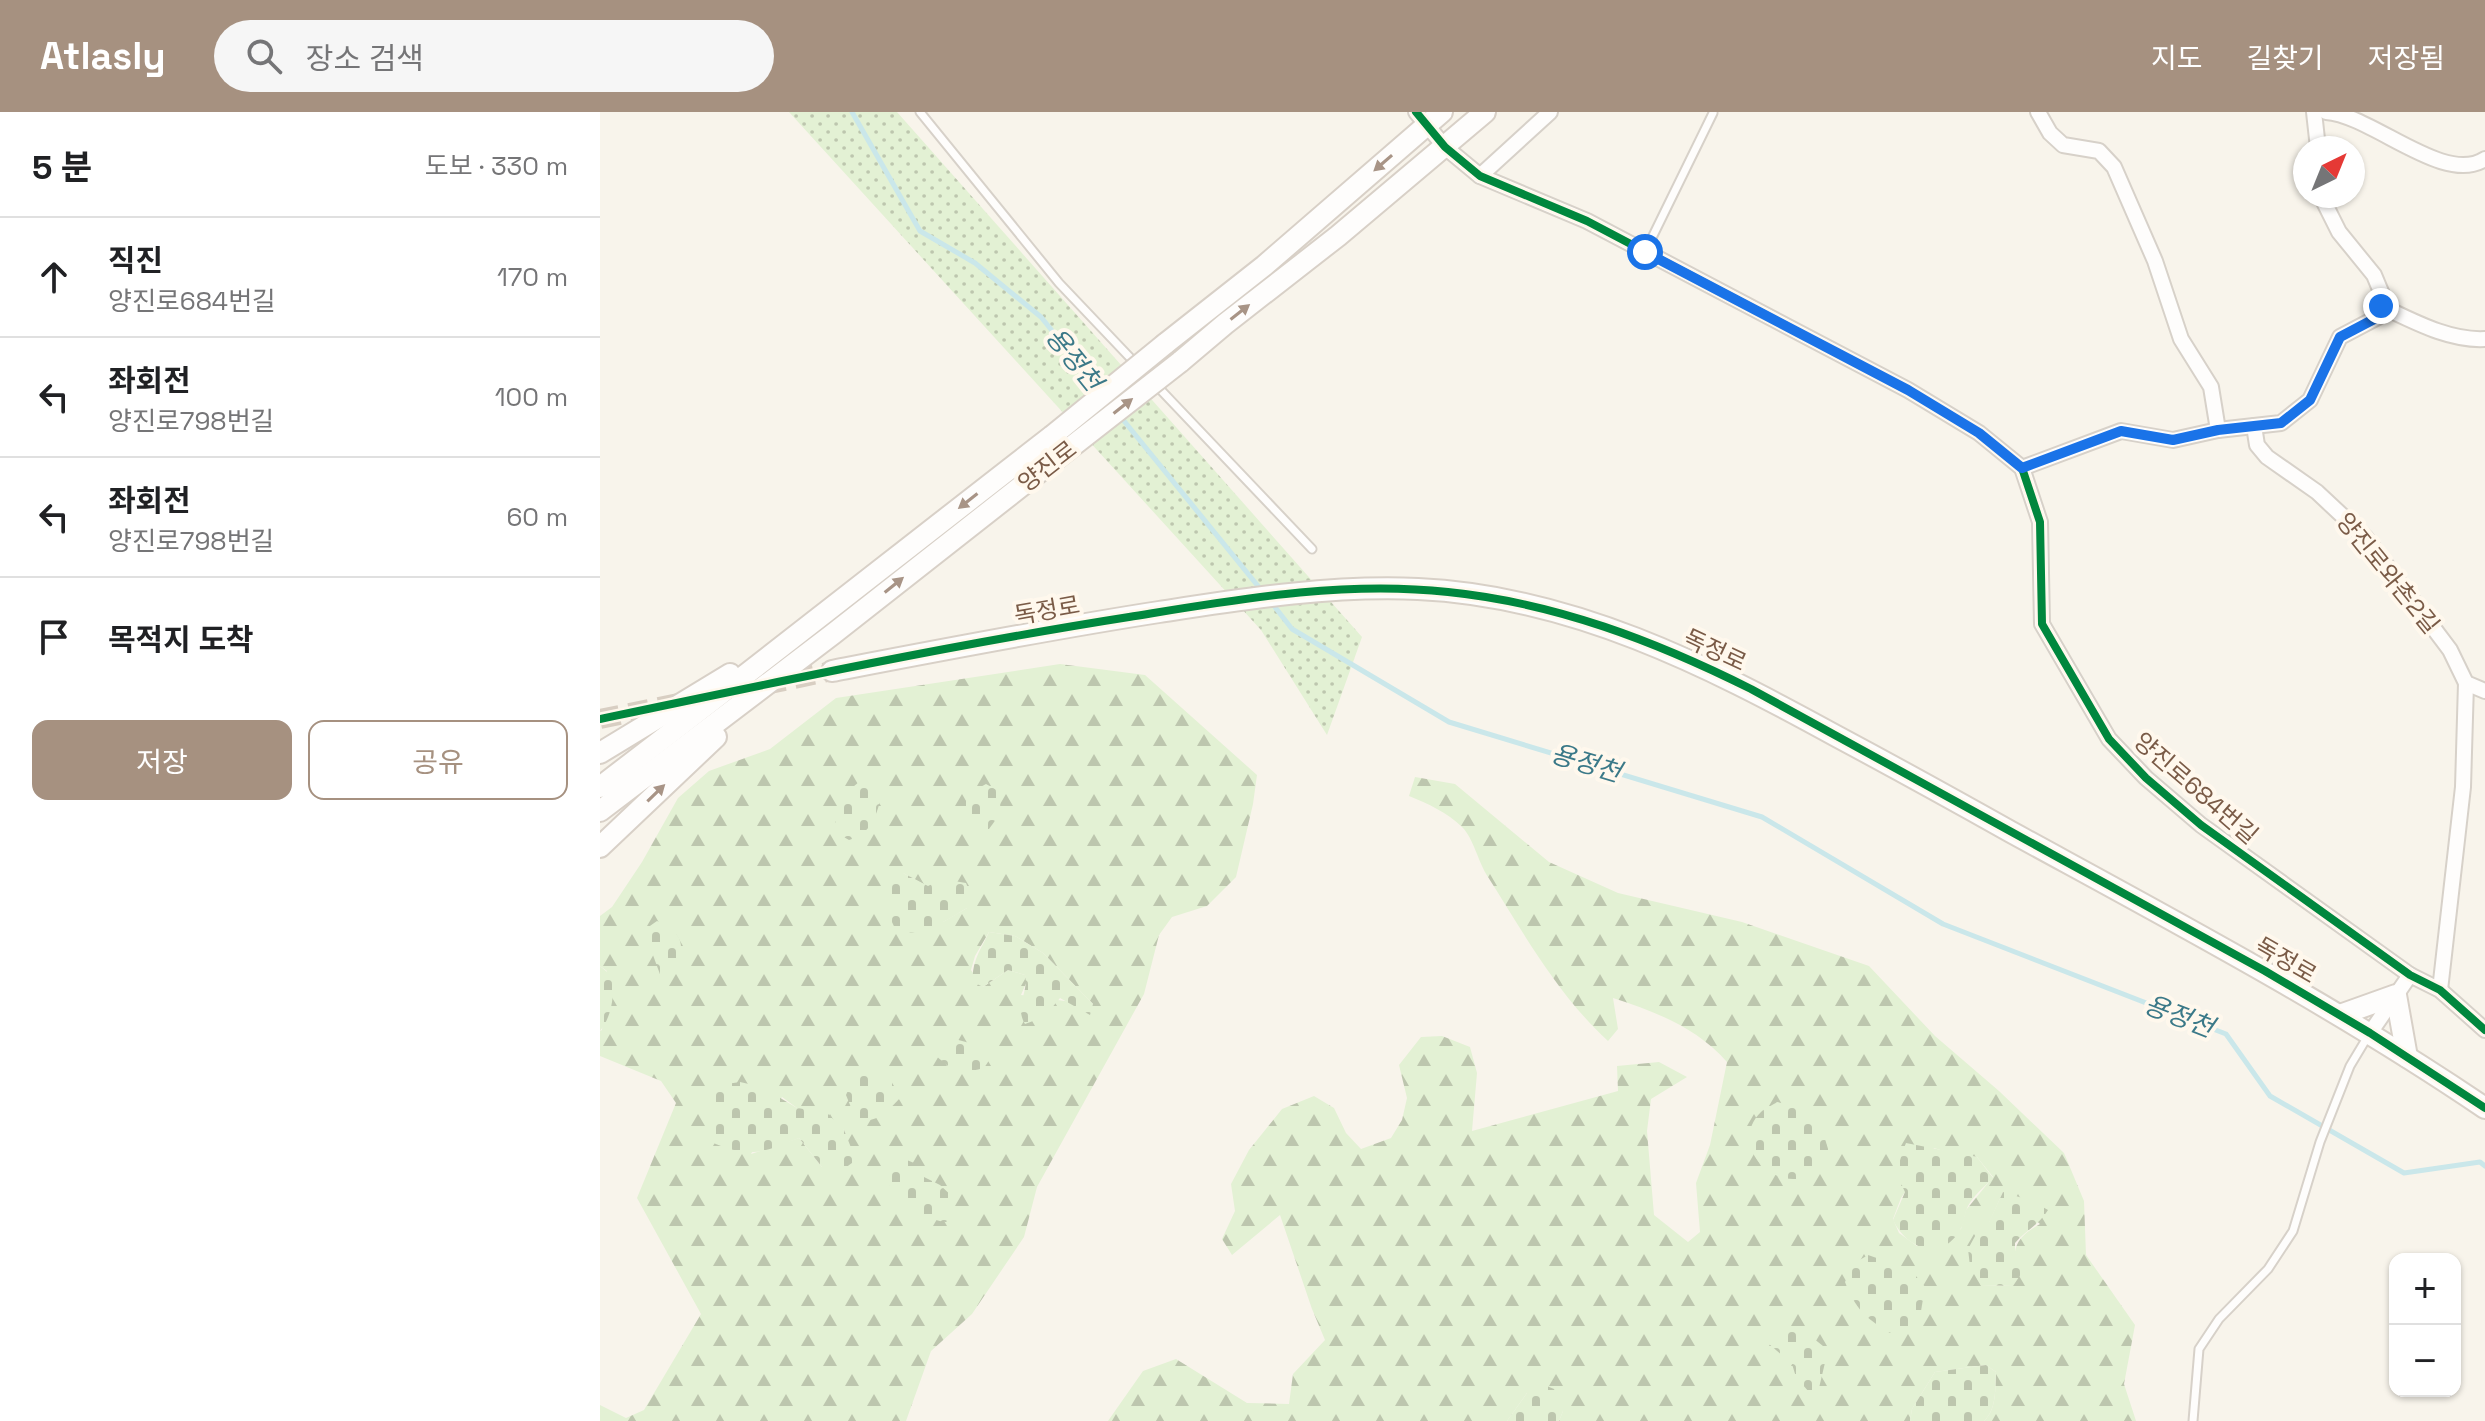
<!DOCTYPE html>
<html lang="ko">
<meta charset="utf-8">
<style>
:root{--surface:#fff;--page:#f6f6f6;--text:#202124;--muted:#757577;--line:#e0e0e0;--accent:#a69180}
body{margin:0;font-family:"Space Grotesk","Noto Sans KR",sans-serif;background:var(--page);color:var(--text)}
.controls{position:absolute;right:24px;bottom:24px;display:grid;overflow:hidden;border-radius:16px;box-shadow:0 2px 6px #0004}
.controls button{width:72px;height:72px;display:grid;place-items:center;padding:0;border:0;border-bottom:2px solid var(--line);background:var(--surface);color:var(--text);font:40px sans-serif}
.compass{position:absolute;left:1693px;top:24px;width:72px;height:72px;border-radius:50%;background:var(--surface);box-shadow:0 2px 6px #0004;rotate:43deg}
.stop{position:absolute;width:24px;height:24px;margin:-18px;border:6px solid #1a73e8;border-radius:50%;background:#fff}
.stop.end{background:#1a73e8;border-color:#fff;box-shadow:0 2px 8px #0008}
.list{margin:0;padding:0;list-style:none}
h2{display:flex;justify-content:space-between;align-items:center;height:104px;margin:0;padding:0 32px;font-size:34px}
h2 small{font-size:26px;font-weight:400;color:var(--muted)}
.list li{display:grid;grid-template-columns:52px 1fr auto;gap:24px;align-items:center;box-sizing:border-box;height:120px;padding:0 32px;border-top:2px solid var(--line)}
.list b{display:block;font-size:30px;white-space:nowrap}
.list p{margin:0;font-size:26px;white-space:nowrap;color:var(--muted)}
.list em{font-size:26px;font-style:normal;color:var(--muted)}
.actions{display:flex;gap:16px;padding:24px 32px}
.actions a{flex:1;padding:18px 0;border:2px solid var(--accent);border-radius:16px;text-align:center;font-size:28px;color:var(--accent)}
.actions .main{background:var(--accent);color:#fff}
.icon{flex:none;width:44px;height:44px;fill:none;stroke:currentColor;stroke-width:2;stroke-linecap:round;stroke-linejoin:round}
.map{position:relative;flex:none;width:1885px;height:1309px;overflow:hidden}
header{display:flex;align-items:center;gap:48px;box-sizing:border-box;height:112px;padding:0 40px;background:var(--accent);color:#fff}
header strong{font-size:38px}
nav{display:flex;gap:44px;margin-inline-start:auto;font-size:28px}
.search{width:560px;height:72px;background:var(--page);display:flex;align-items:center;gap:20px;box-sizing:border-box;padding:0 28px;border-radius:44px;color:var(--muted);font-size:30px}
main{display:flex}
aside{flex:1;background:var(--surface)}
.map>svg:first-child{display:block}
</style>
<header>
<strong>Atlasly</strong>
<div class="search"><svg class="icon" aria-label="search" viewBox="0 0 24 24"><circle cx="10" cy="10" r="6"/><path d="M15 15l6 6"/></svg>장소 검색</div>
<nav><a>지도</a><a>길찾기</a><a>저장됨</a></nav>
</header>
<main>
<aside>
<h2>5 분<small>도보 · 330 m</small></h2>
<ul class="list">
<li><svg class="icon" aria-label="ahead" viewBox="0 0 24 24"><path d="M12 20V5M6 11l6-6 6 6"/></svg><div><b>직진</b><p>양진로684번길</p></div><em>170 m</em></li>
<li><svg class="icon" aria-label="left" viewBox="0 0 24 24"><path d="M17 20v-9H6M10 6l-5 5 5 5"/></svg><div><b>좌회전</b><p>양진로798번길</p></div><em>100 m</em></li>
<li><svg class="icon" aria-label="left" viewBox="0 0 24 24"><path d="M17 20v-9H6M10 6l-5 5 5 5"/></svg><div><b>좌회전</b><p>양진로798번길</p></div><em>60 m</em></li>
<li><svg class="icon" aria-label="arrive" viewBox="0 0 24 24"><path d="M6 21V4h12l-3 4 3 4H6"/></svg><div><b>목적지 도착</b></div></li>
</ul>
<div class="actions"><a class="main">저장</a><a>공유</a></div>
</aside>
<div class="map">
<svg width="1885" height="1309" viewBox="0 0 1885 1309">
<defs>
<pattern id="grass-dots" width="8" height="8" patternUnits="userSpaceOnUse" patternTransform="scale(2)"><rect width="8" height="8" fill="#e3f1d4"/><path d="M2 2h.1M6 6h.1" fill="none" stroke="#bdc6ae" stroke-width="1.8" stroke-linecap="round"/></pattern>
<pattern id="forest-firs" width="22" height="20" patternUnits="userSpaceOnUse" patternTransform="scale(2)"><rect width="22" height="20" fill="#e3f1d4"/><path d="M5 1l3.5 6h-7zM16 11l3.5 6h-7z" fill="#bdc6ae"/></pattern>
<pattern id="cemetery-stones" width="16" height="16" patternUnits="userSpaceOnUse" patternTransform="scale(2)"><rect width="16" height="16" fill="#e3f1d4"/><path d="M2 7V4a2 2 0 0 1 4 0v3zM10 15v-3a2 2 0 0 1 4 0v3z" fill="#bdc6ae"/></pattern>
</defs>
<rect width="100%" height="100%" fill="#f8f4eb"/>
<!-- grass -->
<polygon fill="url(#grass-dots)" points="189,0 297,0 762,525 727,623 661,518"/>
<!-- forest -->
<g fill="url(#forest-firs)" fill-rule="evenodd">
<path d="M460 552 545 563 657 663 653 692 636 765 607 794 572 805 559 823 544 882 437 1075 424 1125 372 1202 331 1239 306 1309H0V1293L26 1306 44 1298 101 1202 37 1086 76 991 61 969 0 944V919L2 918 7 859 0 854V804L12 795 42 750 78 686 109 659 170 637 236 586ZM303 761 367 796 343 810ZM389 820 415 824 443 841 493 892C469 891 447 885 421 883L427 869 425 863 408 858 383 875 371 858 375 844ZM182 985 197 996 244 1018 251 1039 222 1055 199 1026 151 1042Z"/>
<path d="M815 665 855 672 949 750 1018 781 1142 810 1269 854 1335 924 1399 979 1464 1041 1484 1089 1486 1143 1535 1213 1524 1272 1536 1309H1384C1397 1297 1395 1276 1396 1260L1386 1253 1335 1260 1312 1297 1310 1309H959L963 1299 927 1281 907 1309H508L543 1259 576 1247 647 1291 689 1292 693 1262 725 1228 712 1197 680 1103 632 1143 622 1127 635 1099 631 1072 649 1038 682 997 714 984 734 996 746 1021 761 1037 791 1026 802 1008 807 986 799 953 821 925 842 924 870 935 877 961 872 1019 1018 979 1017 954 1059 950 1087 965 1051 987 1047 1019 1054 1103 1088 1130 1100 1120 1096 1071 1110 1033 1127 950C1096 915 1056 900 1013 886L1018 917 1008 929C958 883 924 822 888 765 878 750 874 727 862 715 847 700 828 692 809 684ZM1334 1036 1356 1043 1377 1045 1393 1065 1366 1098 1361 1117 1317 1134 1299 1121 1293 1107 1301 1086ZM1403 1080 1440 1112C1408 1130 1416 1140 1413 1174L1381 1173 1389 1111Z"/>
</g>
<!-- cemetery -->
<g fill="url(#cemetery-stones)">
<path d="M259 670 271 672 280 689C275 708 269 722 249 728L242 724 235 709 248 679Z"/>
<path d="M386 672 397 678C404 694 399 704 389 717H378L366 705V688L375 678Z"/>
<path d="M303 761 328 774 342 767 366 771 370 781 367 796C345 809 321 827 296 818 285 797 277 772 303 761Z"/>
<path d="M57 809C88 821 85 841 71 866L61 865 46 824 47 816Z"/>
<path d="M389 820 415 824 443 841 493 892 490 903 460 886C450 899 441 907 425 912 414 893 429 881 425 863L408 858 383 875 373 870C371 850 381 837 389 820Z"/>
<path d="M0 854 13 865C14 884 12 904 0 919Z"/>
<path d="M351 926 377 933 390 947 384 956C358 963 354 960 334 942L340 930Z"/>
<path d="M269 956C288 961 292 969 300 986L283 1004 264 1010 252 998 246 983 252 969Z"/>
<path d="M140 970 162 975 197 996 226 1000 244 1018 256 1048 241 1059 222 1055 199 1026C161 1041 151 1047 111 1030 109 1008 108 991 120 973Z"/>
<path d="M1177 990C1215 998 1219 1004 1229 1040 1225 1047 1221 1056 1215 1060 1178 1086 1126 1034 1161 1000 1165 996 1173 993 1177 990Z"/>
<path d="M1306 1031 1377 1045 1393 1066C1384 1075 1374 1083 1368 1094 1364 1102 1365 1111 1360 1118 1341 1151 1306 1136 1293 1108L1305 1080C1296 1061 1298 1050 1306 1031Z"/>
<path d="M302 1046 314 1051 322 1064 340 1073 355 1087V1101L346 1110C318 1106 299 1094 286 1068L292 1050Z"/>
<path d="M1403 1080 1432 1089 1448 1098C1439 1113 1426 1118 1415 1131V1145L1423 1159 1413 1174 1381 1173 1370 1154 1368 1137 1380 1115 1389 1110Z"/>
<path d="M1268 1143 1311 1158 1325 1175 1321 1199 1307 1217 1290 1221C1265 1206 1255 1196 1245 1170L1253 1152Z"/>
<polygon points="1181,1215 1213,1226 1228,1238 1219,1276 1209,1280 1196,1265 1192,1252 1169,1232 1174,1220"/>
<path d="M1386 1253 1396 1260C1395 1276 1397 1297 1384 1309H1310L1312 1297 1335 1260Z"/>
<polygon points="942,1272 954,1277 963,1299 959,1309 907,1309 927,1281"/>
</g>
<g fill="none" stroke-linecap="round" stroke-linejoin="round">
<!-- stream -->
<g stroke="#cae7ea" stroke-width="5">
<polyline points="252,0 320,119 375,151 441,205 499,277"/>
<polyline points="520,304 662,479"/>
<polyline points="671,490 692,517 849,610 1162,705 1343,812 1626,922 1670,984 1804,1061 1880,1050 1885,1054"/>
</g>
<!-- secondary-tunnel -->
<g stroke="#d8cec2" stroke-width="20" stroke-dasharray="20 10" stroke-linecap="butt">
<polyline points="165,573 232,559"/>
<polyline points="0,607 83,590"/>
</g>
<!-- lane casing -->
<g stroke="#d7d1c9" stroke-width="11">
<g id="lane">
<polyline points="320,0 459,171 712,437"/>
<polyline points="1045,140 1113,1"/>
<polyline points="1593,1309 1599,1237 1619,1207 1668,1157 1693,1119 1720,1030 1750,954 1768,924"/>
</g>
</g>
<!-- street casing -->
<g stroke="#d7d1c9" stroke-width="18">
<g id="street">
<polyline points="816,0 845,35 880,64 987,109 1308,278 1379,321 1422,356 1440,410 1442,512 1509,627 1546,666 1601,713 1810,863 1840,878 1885,918"/>
<polyline points="1438,0 1450,21 1463,33 1499,39 1514,55 1555,149 1581,227 1611,275 1618,318"/>
<polyline points="1714,0 1718,36"/>
<path d="M1726 0C1772 3 1844 74 1885 47"/>
<polyline points="880,64 950,0"/>
<path d="M1781 194C1813 209 1849 229 1885 227"/>
<polyline points="1654,314 1657,333 1667,345 1717,380 1765,425 1850,538 1866,571 1885,579"/>
<polyline points="1422,356 1521,319 1573,328 1618,318 1681,311 1710,288 1740,225 1778,205 1784,187 1774,163 1739,120 1721,84"/>
<polyline points="1840,878 1863,675 1866,571"/>
<polyline points="1770,921 1810,863"/>
</g>
</g>
<!-- secondary casing -->
<g stroke="#d8d0c7" stroke-width="24">
<g id="secondary">
<polyline points="565,232 664,154 842,0"/>
<polyline points="580,250 625,212 738,124 885,0"/>
<path d="M232 559C341 538 449 517 559 500 644 487 731 473 818 477 971 484 1107 553 1238 625 1296 656 1354 688 1411 720 1572 808 1733 893 1885 996"/>
<polyline points="0,641 130,562"/>
<path d="M0 675C152 559 301 441 452 324"/>
<polyline points="0,699 233,522 466,339"/>
<polyline points="0,735 116,625"/>
<polyline points="1740,903 1796,883 1807,945"/>
</g>
</g>
<!-- lane -->
<use href="#lane" stroke="#fefdfc" stroke-width="7"/>
<!-- street -->
<use href="#street" stroke="#fefdfc" stroke-width="14"/>
<!-- secondary -->
<use href="#secondary" stroke="#fefdfc" stroke-width="20"/>
<!-- secondary-bridge casing -->
<g stroke="#d8d0c7" stroke-width="24" stroke-linecap="butt">
<g id="secondary-bridge">
<polyline points="452,324 565,232"/>
<polyline points="466,339 580,250"/>
</g>
</g>
<!-- secondary-bridge -->
<use href="#secondary-bridge" stroke="#fefdfc" stroke-width="20"/>
<!-- cycleway casing -->
<g stroke="#fff8ed" stroke-width="13">
<g id="cycleway">
<polyline points="816,0 845,35 880,64 987,109 1308,278 1379,321 1422,356 1440,410 1442,512 1509,627 1546,666 1601,713 1810,863 1840,878 1885,918"/>
<path d="M0 607C176 570 351 533 529 505 634 488 742 468 848 480 956 491 1055 529 1151 577L1665 859 1770 921 1885 996"/>
</g>
</g>
<!-- cycleway -->
<use href="#cycleway" stroke="#00873e" stroke-width="8"/>
</g>
<!-- one-way arrows -->
<defs><path id="oneway-solid" d="M-6-.8H1V-3.2L6.5 0L1 3.2V.8H-6Z" transform="scale(2)"/></defs>
<g fill="#a89486">
<use href="#oneway-solid" transform="translate(783 51) rotate(139)"/>
<use href="#oneway-solid" transform="translate(640 200) rotate(-38)"/>
<use href="#oneway-solid" transform="translate(523 294) rotate(-38)"/>
<use href="#oneway-solid" transform="translate(368 389) rotate(142)"/>
<use href="#oneway-solid" transform="translate(294 473) rotate(-39)"/>
<use href="#oneway-solid" transform="translate(56 681) rotate(-44)"/>
</g>
<g fill="none" stroke-linecap="round" stroke-linejoin="round">
<!-- route -->
<polyline stroke="#1a73e8" stroke-width="10" points="1045,140 1308,278 1379,321 1422,356 1521,319 1573,328 1618,318 1681,311 1710,288 1740,225 1778,205 1781,194"/>
</g>
<g text-anchor="middle" dominant-baseline="central" stroke-width="8" stroke-linejoin="round" paint-order="stroke">
<!-- street labels -->
<g font-size="24" fill="#7a5b47" stroke="#fff8ed">
<text transform="translate(447 354) rotate(-38)">양진로</text>
<text transform="translate(1788 461) rotate(51)">양진로와촌2길</text>
<text transform="translate(447 498) rotate(-10)">독정로</text>
<text transform="translate(1115 538) rotate(25)">독정로</text>
<text transform="translate(1596 676) rotate(41)">양진로684번길</text>
<text transform="translate(1686 848) rotate(30)">독정로</text>
</g>
<!-- water labels -->
<g font-size="26" font-style="italic" fill="#3b7988" stroke="#fff8ed">
<text transform="translate(474 247) rotate(51)">용정천</text>
<text transform="translate(986 651) rotate(17)">용정천</text>
<text transform="translate(1579 904) rotate(21)">용정천</text>
</g>
</g>
</svg>
<div class="controls">
<button>+</button>
<button>−</button>
</div>
<svg class="compass" viewBox="-18 -18 36 36"><path d="M0-13l5 13h-10z" fill="#e53935"/><path d="M0 13l5-13h-10z" fill="#757577"/></svg>
<div class="stop" style="left:1045px;top:140px"></div>
<div class="stop end" style="left:1781px;top:194px"></div>
</div>
</main>
